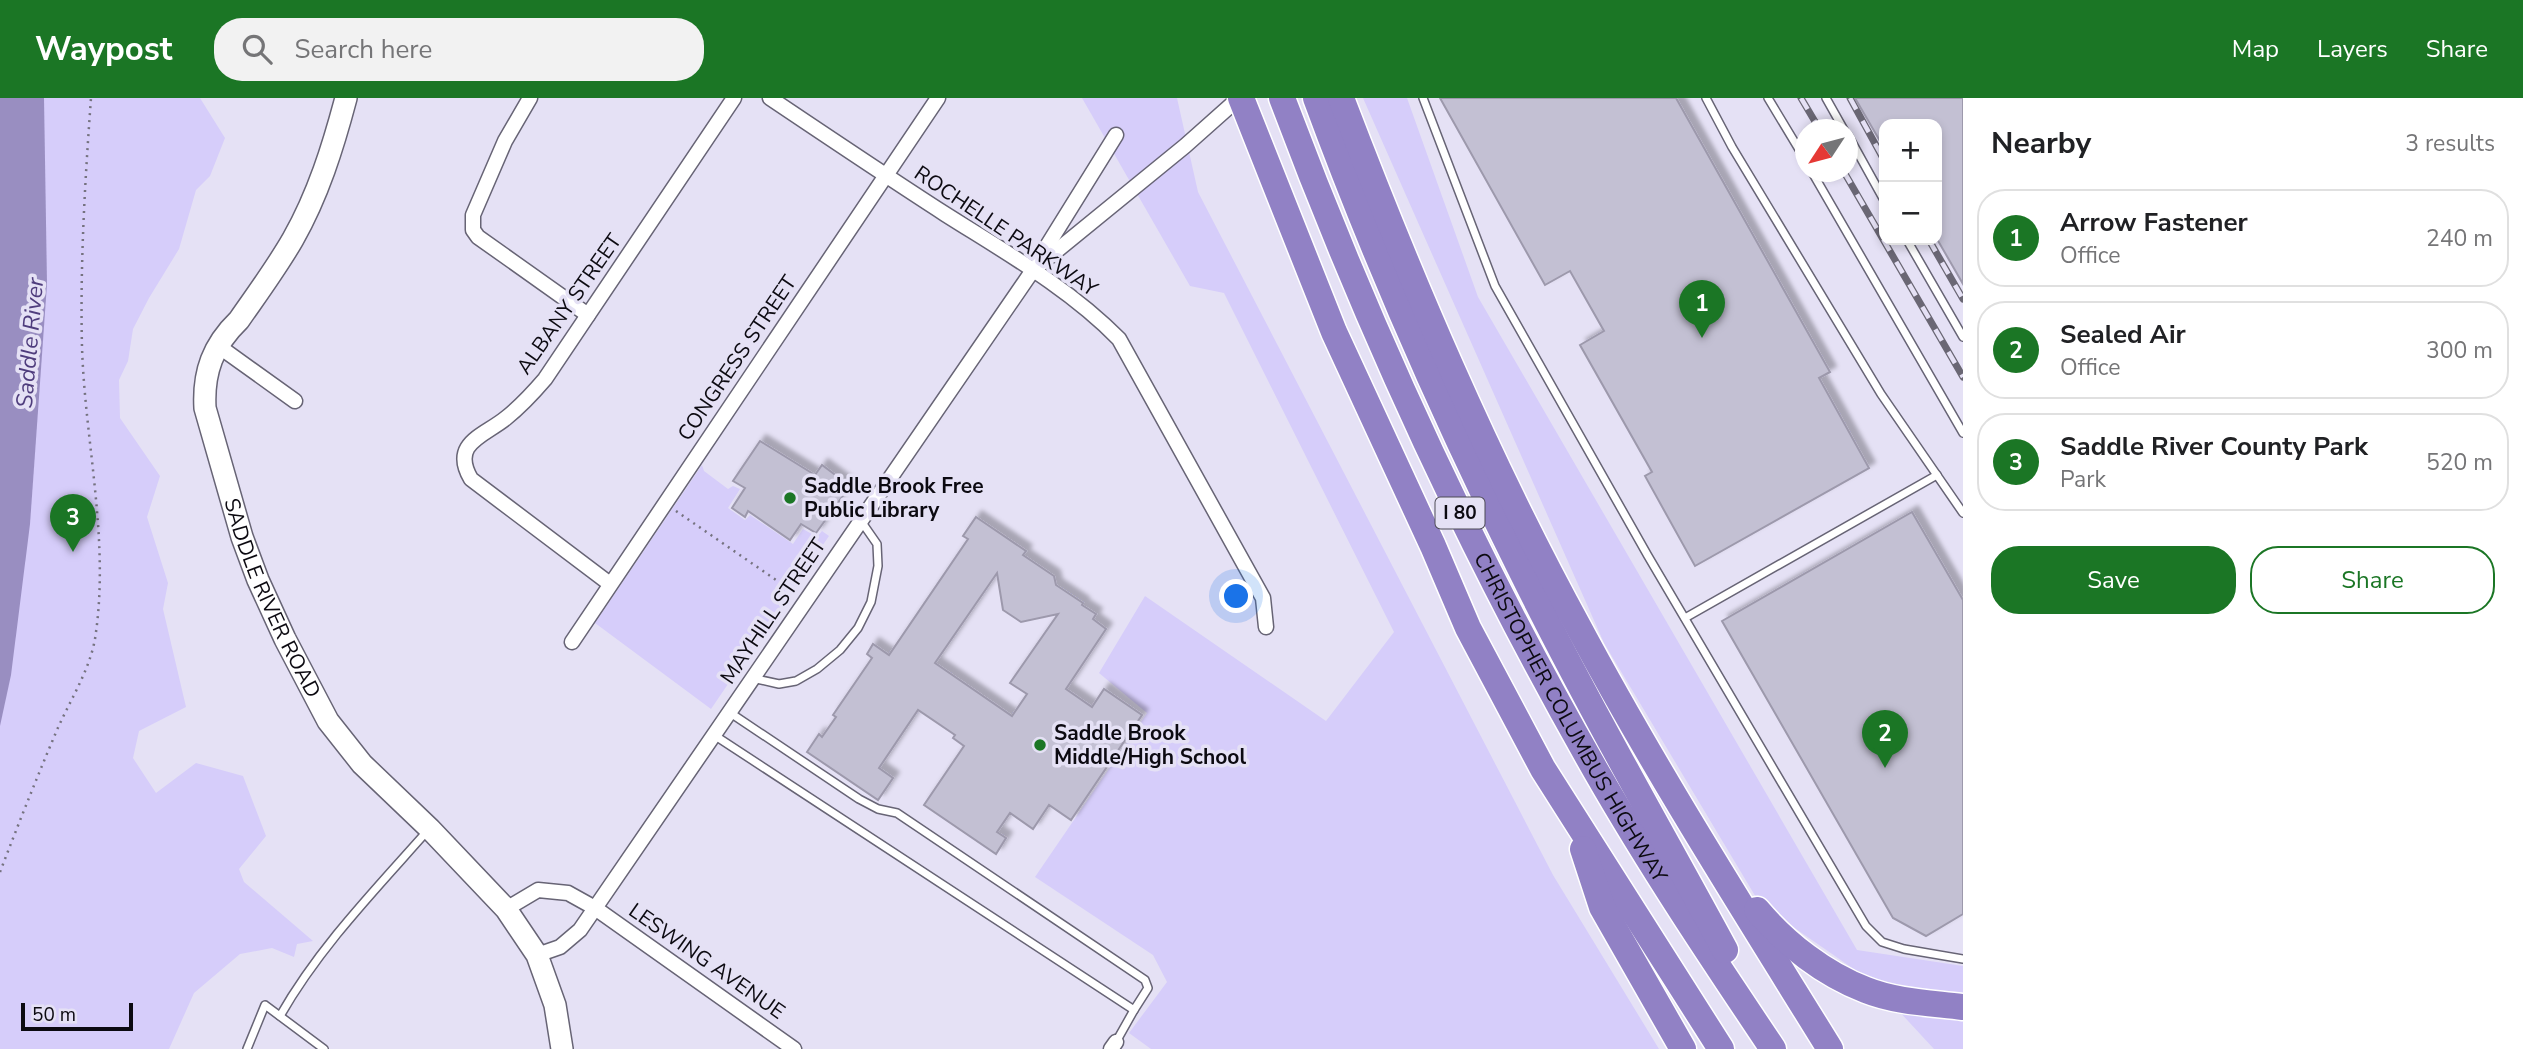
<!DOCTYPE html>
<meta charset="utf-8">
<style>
:root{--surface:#fff;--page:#f2f2f2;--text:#202124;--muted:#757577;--line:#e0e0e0;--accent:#1b7625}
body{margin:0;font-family:"Nunito Sans",sans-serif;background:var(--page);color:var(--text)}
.controls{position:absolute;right:21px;top:21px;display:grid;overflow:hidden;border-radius:14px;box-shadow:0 4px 10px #0003}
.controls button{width:63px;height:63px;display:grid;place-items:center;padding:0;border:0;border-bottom:2px solid var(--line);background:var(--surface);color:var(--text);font:35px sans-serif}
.compass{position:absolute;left:1795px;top:21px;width:63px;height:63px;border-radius:50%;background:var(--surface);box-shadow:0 4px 10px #0003;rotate:234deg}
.scale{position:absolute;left:21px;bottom:18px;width:112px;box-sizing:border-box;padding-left:7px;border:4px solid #0c0a11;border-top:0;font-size:19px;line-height:24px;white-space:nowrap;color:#0c0a11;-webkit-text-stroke:5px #e5e1f5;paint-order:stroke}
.you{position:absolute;left:1237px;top:499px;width:24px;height:24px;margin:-18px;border:5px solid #fff;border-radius:50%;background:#1a73e8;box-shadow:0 0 0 10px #1a73e833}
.badge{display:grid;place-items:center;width:46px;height:46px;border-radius:50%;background:var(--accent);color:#fff;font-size:23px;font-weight:700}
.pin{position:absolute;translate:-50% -58px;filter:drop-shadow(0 2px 4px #0008)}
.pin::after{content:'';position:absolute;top:37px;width:24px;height:21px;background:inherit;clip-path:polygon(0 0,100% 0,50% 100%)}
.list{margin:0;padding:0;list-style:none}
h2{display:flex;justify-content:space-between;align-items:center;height:91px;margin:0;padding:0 28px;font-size:30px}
h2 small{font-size:23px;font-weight:400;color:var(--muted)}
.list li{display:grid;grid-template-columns:46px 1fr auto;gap:21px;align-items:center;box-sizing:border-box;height:98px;margin:0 14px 14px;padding:0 14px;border:2px solid var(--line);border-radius:28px}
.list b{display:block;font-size:26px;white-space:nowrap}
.list p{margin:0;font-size:23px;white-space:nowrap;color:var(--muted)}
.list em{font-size:23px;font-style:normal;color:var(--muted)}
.actions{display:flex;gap:14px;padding:21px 28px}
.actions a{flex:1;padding:16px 0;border:2px solid var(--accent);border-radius:28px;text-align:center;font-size:24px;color:var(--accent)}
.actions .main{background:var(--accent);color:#fff}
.icon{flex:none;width:38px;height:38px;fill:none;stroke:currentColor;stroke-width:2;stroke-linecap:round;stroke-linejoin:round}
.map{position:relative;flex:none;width:1963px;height:951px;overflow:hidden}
header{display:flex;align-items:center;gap:42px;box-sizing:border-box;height:98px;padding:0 35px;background:var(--accent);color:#fff}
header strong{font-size:33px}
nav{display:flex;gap:38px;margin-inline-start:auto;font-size:24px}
.search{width:490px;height:63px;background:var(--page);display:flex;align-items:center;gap:18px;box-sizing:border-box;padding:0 24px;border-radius:28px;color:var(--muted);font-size:26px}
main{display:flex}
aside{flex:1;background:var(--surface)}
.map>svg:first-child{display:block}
</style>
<header>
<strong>Waypost</strong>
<div class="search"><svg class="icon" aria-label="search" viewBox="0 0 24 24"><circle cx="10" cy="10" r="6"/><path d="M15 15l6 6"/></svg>Search here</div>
<nav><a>Map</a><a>Layers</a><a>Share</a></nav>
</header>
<main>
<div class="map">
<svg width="1963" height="951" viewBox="0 0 1963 951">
<defs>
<filter id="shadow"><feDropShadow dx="6" dy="-6" stdDeviation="2" flood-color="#0004"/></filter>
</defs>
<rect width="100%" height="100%" fill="#e5e1f5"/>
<!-- green -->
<g fill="#d6cdfa">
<polygon points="0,0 200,0 225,40 210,78 196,92 179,151 149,200 133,231 128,263 119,282 120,320 160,378 147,419 168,485 163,511 186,609 139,633 133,660 156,695 196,665 243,678 266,738 239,771 244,784 313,843 297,846 294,859 272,850 240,856 194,895 169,951 0,951"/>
<polygon points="1082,0 1177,0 1198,94 1553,777 1659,951 1151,951 1129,935 1167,884 1153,857 1035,779 1147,615 1099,575 1145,498 1326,623 1394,534 1224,195 1190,188"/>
<polygon points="1363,0 1407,0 1478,199 1857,852 1963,868 1963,951 1934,951 1871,883 1760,806 1604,545"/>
<polygon points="702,367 704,373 728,391 733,388 740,391 728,410 745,422 750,417 793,446 803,431 817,439 822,433 829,438 711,611 595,525"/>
</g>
<!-- water -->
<polygon fill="#998ec1" points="0,0 44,0 47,186 30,426 11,577 0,628"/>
<!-- building -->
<g fill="#c3c0d3" stroke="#9d99ac" stroke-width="2" fill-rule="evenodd" filter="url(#shadow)">
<polygon points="1440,0 1676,0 1830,274 1819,280 1869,370 1695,468 1645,378 1652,374 1580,247 1604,233 1570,173 1545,187"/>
<polygon points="1855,0 1963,0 1963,186 1937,141 1937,26 1884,26 1884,50"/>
<polygon points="760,343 815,377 822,367 850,388 816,435 801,426 790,442 748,413 745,419 732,410 745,390 733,383"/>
<polygon points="1912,414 1963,502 1963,816 1926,838 1893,820 1722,523"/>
<path d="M976 419 1026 453 1023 457 1054 478 1056 487 1083 505 1082 507 1096 516 1093 521 1106 531 1066 591 1092 609 1104 591 1142 617 1071 722 1049 707 1033 731 1010 715 997 734 1006 740 996 756 924 707 964 648 953 640 955 637 918 612 879 670 893 680 878 702 807 654 819 636 822 639 836 619 833 617 872 560 867 556 873 546 889 557 968 441 963 438ZM997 475 1003 512 1021 524 1058 516 1010 585 1027 596 1012 618 935 565Z"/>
</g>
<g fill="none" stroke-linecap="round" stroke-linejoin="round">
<!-- lane casing -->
<g stroke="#676475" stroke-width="10">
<g id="lane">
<polyline points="1423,0 1495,188 1648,458 1866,828 1882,844 1904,851 1963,861"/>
<polyline points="1706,0 1732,49 1881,296 1963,415"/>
<polyline points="1768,0 1806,63"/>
<polyline points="1826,0 1844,32"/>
<polyline points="1848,37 1884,102"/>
<polyline points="1812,74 1963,335"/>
<polyline points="1907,142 1963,239"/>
<polyline points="1685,520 1937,377"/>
<polyline points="752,580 779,586 796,583 817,571 840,552 858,530 871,504 878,468 877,446 861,423"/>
<polyline points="714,637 1134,912 1148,890 1145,882 897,715 878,711 859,701 729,614"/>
<path d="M280 918C320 848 376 791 429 731"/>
<polyline points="1116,944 1134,912"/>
<polyline points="247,951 265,907 324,951"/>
</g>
</g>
<!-- street casing -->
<g stroke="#676475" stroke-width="17">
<g id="street">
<polyline points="530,0 505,43 473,117 473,132 478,139 588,217"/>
<path d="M770 0C828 39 886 78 945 116 1005 154 1069 190 1119 241L1263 500 1266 529"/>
<polyline points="1039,161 1116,37"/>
<polyline points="217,247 295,303"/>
<path d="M610 486 471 381C450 345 484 338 506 320 521 308 533 295 545 281L734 0"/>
<polyline points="572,544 938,0"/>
<polyline points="506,811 538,792 568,795 595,810 794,951"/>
<polyline points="537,857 560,849 580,832 1033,172 1185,48 1239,0"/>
<polyline points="1111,951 1116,944"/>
</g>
</g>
<!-- secondary casing -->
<g stroke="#676475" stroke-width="24">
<g id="secondary">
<path id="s1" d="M346 0C333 49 318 97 293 141 277 169 257 196 239 222 213 247 203 274 205 310L242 439 258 482 285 541 328 623 362 666 430 731 506 811 537 857 555 907 562 951"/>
</g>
</g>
<!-- highway casing -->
<g stroke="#fff" stroke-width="29">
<g id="highway">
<polyline points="1241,0 1334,234 1433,448 1468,530 1543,671 1721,951"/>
<path id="s2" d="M1282 0C1369 232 1473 458 1596 673 1651 769 1712 860 1773 951"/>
<path d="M1316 0C1375 160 1444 317 1520 470 1584 600 1656 725 1725 852"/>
<path d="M1341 0C1410 181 1486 360 1579 530 1656 674 1744 812 1830 951"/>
<polyline points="1583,751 1602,809 1683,951"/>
<path d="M1757 812C1786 846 1824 876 1866 892 1896 904 1931 905 1963 909"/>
</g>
</g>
<!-- path -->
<g stroke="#75727f" stroke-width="2.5" stroke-dasharray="2 5" stroke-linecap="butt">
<polyline points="676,413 792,493"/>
<path d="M0 774C18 727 37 679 57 632 71 600 92 569 96 534 109 439 85 343 82 249 80 166 85 83 91 0"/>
</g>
<!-- lane -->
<use href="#lane" stroke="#fff" stroke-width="7"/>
<!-- street -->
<use href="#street" stroke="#fff" stroke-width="14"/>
<!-- secondary -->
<use href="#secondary" stroke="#fff" stroke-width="21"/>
<!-- highway -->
<use href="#highway" stroke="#9181c5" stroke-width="26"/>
<!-- rail casing -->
<g stroke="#6a6774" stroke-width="7">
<g id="rail">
<polyline points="1801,0 1820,32"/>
<polyline points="1850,0 1884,62"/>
<polyline points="1844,74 1963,279"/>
<polyline points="1929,142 1963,201"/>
</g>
</g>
<!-- rail -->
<use href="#rail" stroke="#e5e1f5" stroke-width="4.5" stroke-dasharray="13" stroke-linecap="butt"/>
</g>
<!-- markers -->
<g fill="#1b7625" stroke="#e5e1f5" stroke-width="2.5">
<circle cx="790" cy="400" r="7"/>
<circle cx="1040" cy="647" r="7"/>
</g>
<g text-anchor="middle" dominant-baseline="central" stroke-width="7" stroke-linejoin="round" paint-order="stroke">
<!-- shield labels -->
<rect fill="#e5e1f5" stroke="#4d4a55" stroke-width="2" x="1435.5" y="399.5" width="49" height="31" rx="5"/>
<g font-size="19" font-weight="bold" fill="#0c0a11">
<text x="1460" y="415">I 80</text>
</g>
<!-- street labels -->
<g font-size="21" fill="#0c0a11" stroke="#e5e1f5">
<text transform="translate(1006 133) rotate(34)">ROCHELLE PARKWAY</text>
<text transform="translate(569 206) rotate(-55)">ALBANY STREET</text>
<text transform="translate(737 260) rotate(-56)">CONGRESS STREET</text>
<text stroke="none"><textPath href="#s1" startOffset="548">SADDLE RIVER ROAD</textPath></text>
<text transform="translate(773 513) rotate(-56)">MAYHILL STREET</text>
<text stroke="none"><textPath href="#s2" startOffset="684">CHRISTOPHER COLUMBUS HIGHWAY</textPath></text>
<text transform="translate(707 863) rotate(35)">LESWING AVENUE</text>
</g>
<!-- poi labels -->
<g font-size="21" font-weight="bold" fill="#0c0a11" stroke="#e5e1f5" text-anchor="start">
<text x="804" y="388">Saddle Brook Free<tspan x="804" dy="24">Public Library</tspan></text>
<text x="1054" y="635">Saddle Brook<tspan x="1054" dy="24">Middle/High School</tspan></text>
</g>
<!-- water labels -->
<g font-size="23" font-style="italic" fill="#4f3d7d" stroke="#e5e1f5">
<text transform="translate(30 245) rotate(-85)">Saddle River</text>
</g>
</g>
</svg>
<div class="controls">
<button>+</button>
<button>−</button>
</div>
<svg class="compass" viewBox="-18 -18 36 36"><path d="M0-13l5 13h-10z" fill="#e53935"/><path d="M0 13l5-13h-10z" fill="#757577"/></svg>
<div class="scale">50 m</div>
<div class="you"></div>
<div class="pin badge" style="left:1702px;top:240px">1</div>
<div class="pin badge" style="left:1885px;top:670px">2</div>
<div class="pin badge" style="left:73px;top:454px">3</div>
</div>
<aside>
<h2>Nearby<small>3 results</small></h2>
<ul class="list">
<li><span class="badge">1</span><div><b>Arrow Fastener</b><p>Office</p></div><em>240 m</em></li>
<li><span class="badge">2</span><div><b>Sealed Air</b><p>Office</p></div><em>300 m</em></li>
<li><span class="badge">3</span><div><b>Saddle River County Park</b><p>Park</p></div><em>520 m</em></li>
</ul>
<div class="actions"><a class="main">Save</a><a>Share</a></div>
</aside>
</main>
